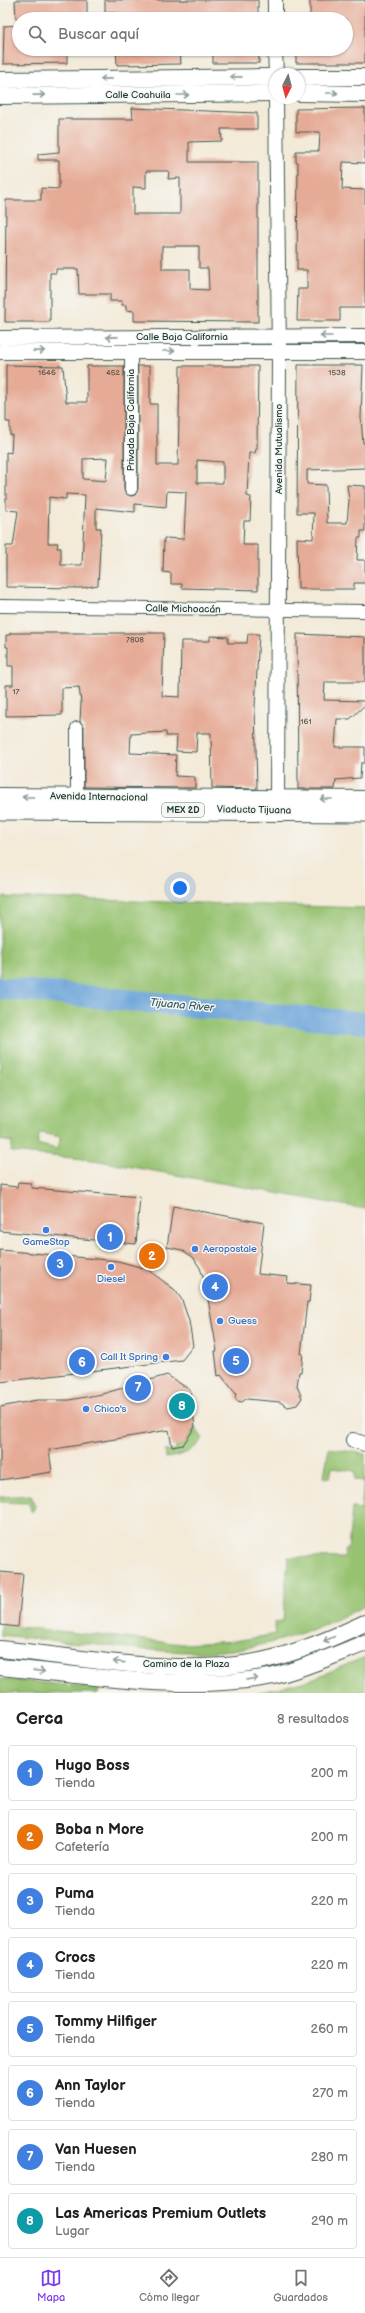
<!DOCTYPE html>
<html lang="es">
<meta charset="utf-8">
<style>
:root{--surface:#fff;--page:#f2f2f2;--text:#202124;--muted:#757577;--line:#e0e0e0;--accent:#7c3aed}
body{margin:0;font-family:"Balsamiq Sans",sans-serif;background:var(--page);color:var(--text)}
.compass{position:absolute;left:269px;top:68px;width:36px;height:36px;border-radius:50%;background:var(--surface);box-shadow:0 1px 3px #0004;rotate:186deg}
.you{position:absolute;left:180px;top:888px;width:14px;height:14px;margin:-10px;border:3px solid #fff;border-radius:50%;background:#1a73e8;box-shadow:0 0 0 6px #1a73e833}
.badge{display:grid;place-items:center;width:26px;height:26px;border-radius:50%;background:var(--accent);color:#fff;font-size:13px;font-weight:700}
.pin{position:absolute;translate:-50% -50%;border:2px solid #fff;box-shadow:0 1px 4px #0006}
.list{margin:0;padding:0;list-style:none}
h2{display:flex;justify-content:space-between;align-items:center;height:52px;margin:0;padding:0 16px;font-size:17px}
h2 small{font-size:13px;font-weight:400;color:var(--muted)}
.list li{display:grid;grid-template-columns:26px 1fr auto;gap:12px;align-items:center;box-sizing:border-box;height:56px;margin:0 8px 8px;padding:0 8px;border:1px solid var(--line);border-radius:4px}
.list b{display:block;font-size:15px;white-space:nowrap}
.list p{margin:0;font-size:13px;white-space:nowrap;color:var(--muted)}
.list em{font-size:13px;font-style:normal;color:var(--muted)}
.icon{flex:none;width:22px;height:22px;fill:none;stroke:currentColor;stroke-width:2;stroke-linecap:round;stroke-linejoin:round}
.map{position:relative;flex:none;width:365px;height:1693px;overflow:hidden}
.search{position:absolute;background:var(--surface);box-shadow:0 1px 3px #0004;left:12px;right:12px;top:12px;height:44px;display:flex;align-items:center;gap:10px;box-sizing:border-box;padding:0 14px;border-radius:22px;color:var(--muted);font-size:15px}
.sheet{height:564px;background:var(--surface)}
nav{display:flex;justify-content:space-around;align-items:center;box-sizing:border-box;height:56px;border-top:1px solid var(--line);background:var(--surface);font-size:11px;color:var(--muted)}
nav a{display:grid;justify-items:center;gap:2px}
nav .on{color:var(--accent)}
.map>svg:first-child{display:block}
</style>
<div class="map">
<svg width="365" height="1693" viewBox="0 0 365 1693">
<rect width="100%" height="100%" fill="#f6f6f2"/>
<filter id="ink" filterUnits="userSpaceOnUse"><feTurbulence type="fractalNoise" baseFrequency=".025" numOctaves="2"/><feDisplacementMap in="SourceGraphic" scale="8" xChannelSelector="R" yChannelSelector="G"/><feConvolveMatrix kernelMatrix="1 2 1 2 8 2 1 2 1" color-interpolation-filters="sRGB"/></filter>
<filter id="wash" filterUnits="userSpaceOnUse"><feTurbulence type="fractalNoise" baseFrequency=".012" numOctaves="4" result="noise"/><feDisplacementMap in="SourceGraphic" scale="16" xChannelSelector="R" yChannelSelector="G"/><feGaussianBlur stdDeviation="0.9" result="paint"/><feColorMatrix in="noise" values="0 0 0 0 0 0 0 0 0 0 0 0 0 0 0 0 0 1.4 0 .05"/><feComposite in="paint" operator="in"/></filter>
<g filter="url(#wash)">
<rect width="100%" height="100%" fill="#f3ead8"/>
<!-- green -->
<g fill="#97c371" stroke="#5b8052" fill-rule="evenodd">
<path d="M0 897 365 908V1209L93 1160 11 1152 12 1142 0 1140ZM40 1133 61 1137 57 1149 37 1144Z"/>
<path d="M195 1427 203 1439C192 1452 182 1456 166 1458L165 1451 176 1450V1446L183 1445Z"/>
<path d="M329 1448 365 1454V1606C320 1628 272 1647 221 1651 186 1654 152 1650 118 1647 79 1643 39 1639 0 1635V1625L183 1644 235 1641 276 1634 274 1622 283 1621 288 1557 344 1558 345 1549H348L352 1508 361 1509 364 1481 355 1480V1471L332 1468 330 1477 325 1478 324 1476Z"/>
<polygon points="31,1495 35,1506 33,1511 31,1511 29,1503 0,1502 0,1497"/>
<polygon points="365,1657 365,1693 256,1693 307,1681"/>
<polygon points="0,1679 99,1688 98,1693 0,1693"/>
</g>
<g fill="none" stroke-linecap="round" stroke-linejoin="round">
<!-- river -->
<polyline stroke="#68a2d8" stroke-width="22" points="0,988 365,1023"/>
</g>
<g id="blocks">
<!-- building -->
<g fill="#e6ab96" fill-rule="evenodd">
<polygon points="15,0 87,0 87,19 16,19"/>
<polygon points="105,0 258,0 258,19 120,19 120,13 105,12"/>
<polygon points="310,0 365,0 365,63 296,63 296,49 346,49 346,19 310,19"/>
<polygon points="19,25 19,49 67,49 67,63 3,64 4,26"/>
<polygon points="116,49 180,49 181,64 117,65"/>
<rect x="213" y="49" width="46" height="14"/>
<path d="M132 108 257 113V129H221L222 141 189 142V162H258V322L134 321V311L126 310V305H122V301H110V294H79L78 269H56V273H50V322H5L6 200H41V188L59 189V160H38V154L59 152V119H133ZM146 171H169L168 179 180 178V214H133V187L146 188ZM162 246H199V268H208L209 290 190 289V269H162Z"/>
<polygon points="365,108 365,163 343,162 342,189 365,190 365,308 340,308 340,321 297,321 298,289 307,289 307,270 297,270 298,162 296,162 296,151 319,151 320,132 296,132 296,109"/>
<path d="M6 365 63 366 66 402H87V366H124V489L125 493 131 496 135 495 138 489V366H150V404H157V465H178L180 366H258L257 449H256L255 453H249L247 496 251 497 250 521H244L243 545H258V590L182 588V584H171V573L163 572 164 538 184 539 186 492 167 491 166 507 135 504V512L96 508V528H101L98 585 82 588 6 587V546H13L18 511 6 510V452L11 453 12 435H10V422H6ZM108 458 106 481 83 479V459ZM197 460 223 462V483H197ZM66 494 85 495 82 565H61V548H57L58 543H48L49 497 66 499Z"/>
<polygon points="298,365 363,365 361,418 363,443 365,444 365,468 307,470 307,484 326,485 327,523 347,523 349,500 347,485 365,486 365,531 361,531 361,538 358,538 357,560 365,560 365,583 354,583 354,589 298,589 297,538 313,539 314,513 297,513"/>
<polygon points="10,633 164,633 162,696 180,697 181,641 210,641 210,636 228,637 228,643 247,643 248,634 259,634 255,706 257,789 212,788 211,733 197,733 196,752 176,751 177,736 166,736 166,732 131,734 130,753 176,755 175,776 195,777 195,788 84,787 84,728 80,721 81,702 79,687 62,688 62,715 6,716 6,685 13,685 13,666 8,666 8,647 6,647 6,635 10,635"/>
<polygon points="297,634 365,637 365,682 325,682 324,700 365,701 365,705 350,719 337,719 335,747 365,747 365,763 361,763 360,778 336,780 335,789 298,789"/>
<polygon points="18,1182 31,1183 32,1188 140,1197 136,1244 0,1231 0,1185 17,1187"/>
<polygon points="173,1206 264,1223 258,1274 288,1277 287,1283 311,1285 309,1302 307,1302 301,1354 303,1354 301,1372 299,1372 297,1386 302,1398 297,1405 288,1407 280,1402 246,1399 242,1402 237,1401 235,1397 236,1394 221,1375 218,1376 215,1351 217,1351 205,1282 200,1268 193,1257 182,1250 167,1247"/>
<polygon points="0,1250 118,1261 147,1269 175,1290 182,1300 189,1321 193,1346 182,1360 0,1382"/>
<polygon points="167,1375 190,1390 195,1427 183,1445 172,1447 169,1430 49,1450 52,1472 0,1480 0,1407 37,1400 69,1400 102,1394"/>
<polygon points="0,1572 23,1574 18,1627 0,1625"/>
</g>
</g>
</g>
<g filter="url(#ink)">
<use href="#blocks" fill-opacity="0" stroke="#3f574d" stroke-width="1"/>
<g fill="none" stroke-linecap="round" stroke-linejoin="round">
<!-- minor casing -->
<g stroke="#3f574d" stroke-width="14">
<g id="minor">
<polyline points="131,351 131,489"/>
<polyline points="0,606 365,611"/>
<polyline points="77,797 77,728"/>
</g>
</g>
<!-- tertiary casing -->
<g stroke="#3f574d" stroke-width="16">
<g id="tertiary">
<polyline points="275,0 275,19"/>
<polyline points="275,49 276,74"/>
<polyline points="276,98 279,352 277,799"/>
<polyline points="0,338 365,336"/>
<polyline points="0,352 365,352"/>
<polyline points="353,1440 365,1444"/>
</g>
</g>
<!-- secondary casing -->
<g stroke="#3f574d" stroke-width="18">
<g id="secondary">
<polyline points="299,77 365,77"/>
<polyline points="0,80 275,77"/>
<polyline points="299,93 365,94"/>
<polyline points="0,96 275,93"/>
<polyline points="0,796 365,799"/>
<path d="M0 1649C78 1657 157 1673 236 1665 281 1660 324 1642 365 1623"/>
<path d="M0 1667C89 1675 186 1693 274 1676 306 1668 335 1655 365 1643"/>
</g>
</g>
<!-- motorway casing -->
<g stroke="#3f574d" stroke-width="23">
<polyline id="motorway" points="0,809 365,811"/>
</g>
<!-- minor -->
<use href="#minor" stroke="#fff" stroke-width="12"/>
<!-- tertiary -->
<use href="#tertiary" stroke="#fff" stroke-width="14"/>
<!-- secondary -->
<use href="#secondary" stroke="#fff" stroke-width="16"/>
<!-- motorway -->
<use href="#motorway" stroke="#fff" stroke-width="21"/>
</g>
<!-- one-way arrows -->
<defs><path id="oneway-shaft" d="M-6 0H5M1.5-3L5.5 0L1.5 3" fill="none" stroke-width="1.6" stroke-linecap="round" stroke-linejoin="round"/></defs>
<g stroke="#8f9e9a">
<use href="#oneway-shaft" transform="translate(236 77) rotate(179)"/>
<use href="#oneway-shaft" transform="translate(106 79) rotate(179)"/>
<use href="#oneway-shaft" transform="translate(332 93)"/>
<use href="#oneway-shaft" transform="translate(39 95) rotate(-1)"/>
<use href="#oneway-shaft" transform="translate(183 95)"/>
<use href="#oneway-shaft" transform="translate(326 336) rotate(180)"/>
<use href="#oneway-shaft" transform="translate(112 337) rotate(179)"/>
<use href="#oneway-shaft" transform="translate(39 351) rotate(-1)"/>
<use href="#oneway-shaft" transform="translate(169 351)"/>
<use href="#oneway-shaft" transform="translate(28 797) rotate(-180)"/>
<use href="#oneway-shaft" transform="translate(326 799) rotate(-180)"/>
<use href="#oneway-shaft" transform="translate(329 1639) rotate(156)"/>
<use href="#oneway-shaft" transform="translate(119 1662) rotate(-174)"/>
<use href="#oneway-shaft" transform="translate(39 1671) rotate(6)"/>
<use href="#oneway-shaft" transform="translate(252 1679) rotate(-8)"/>
</g>
</g>
<!-- markers -->
<g fill="#3f7fe0" stroke="#f6f6f2" stroke-width="1.5">
<circle cx="46" cy="1230" r="4"/>
<circle cx="195" cy="1249" r="4"/>
<circle cx="111" cy="1267" r="4"/>
<circle cx="220" cy="1321" r="4"/>
<circle cx="166" cy="1357" r="4"/>
<circle cx="86" cy="1409" r="4"/>
</g>
<g text-anchor="middle" dominant-baseline="central" stroke-width="3" stroke-linejoin="round" paint-order="stroke">
<!-- number labels -->
<g font-size="8" fill="#51584c">
<text x="47" y="372">1646</text>
<text x="113" y="372">452</text>
<text x="337" y="372">1538</text>
<text x="135" y="639">7808</text>
<text x="16" y="691">17</text>
<text x="306" y="721">161</text>
</g>
<!-- shield labels -->
<rect fill="#f6f6f2" stroke="#60746d" stroke-width="1" x="162" y="803" width="42" height="14" rx="3"/>
<g font-size="9" font-weight="bold" fill="#1f3d34">
<text x="183" y="810">MEX 2D</text>
</g>
<!-- street labels -->
<g font-size="10" fill="#1f3d34" stroke="#f6f6f2">
<text x="138" y="95">Calle Coahuila</text>
<text x="182" y="337">Calle Baja California</text>
<text transform="translate(131 420) rotate(-90)">Privada Baja California</text>
<text transform="translate(279 449) rotate(-90)">Avenida Mutualismo</text>
<text transform="translate(183 609) rotate(1)">Calle Michoacán</text>
<text transform="translate(99 797) rotate(1)">Avenida Internacional</text>
<text transform="translate(254 810) rotate(1)">Viaducto Tijuana</text>
<text x="186" y="1664">Camino de la Plaza</text>
</g>
<!-- shop labels -->
<g font-size="10" fill="#366cbe" stroke="#f6f6f2" text-anchor="start">
<text x="46" y="1242" text-anchor="middle">GameStop</text>
<text x="203" y="1249">Aeropostale</text>
<text x="111" y="1279" text-anchor="middle">Diesel</text>
<text x="228" y="1321">Guess</text>
<text x="158" y="1357" text-anchor="end">Call It Spring</text>
<text x="94" y="1409">Chico's</text>
</g>
<!-- water labels -->
<g font-size="11" font-style="italic" fill="#355b65" stroke="#f6f6f2">
<text transform="translate(182 1005) rotate(5)">Tijuana River</text>
</g>
</g>
</svg>
<svg class="compass" viewBox="-18 -18 36 36"><path d="M0-13l5 13h-10z" fill="#e53935"/><path d="M0 13l5-13h-10z" fill="#757577"/></svg>
<div class="you"></div>
<div class="pin badge" style="left:110px;top:1237px;background:#3f7fe0">1</div>
<div class="pin badge" style="left:152px;top:1256px;background:#e8710a">2</div>
<div class="pin badge" style="left:60px;top:1264px;background:#3f7fe0">3</div>
<div class="pin badge" style="left:215px;top:1287px;background:#3f7fe0">4</div>
<div class="pin badge" style="left:236px;top:1361px;background:#3f7fe0">5</div>
<div class="pin badge" style="left:82px;top:1362px;background:#3f7fe0">6</div>
<div class="pin badge" style="left:138px;top:1388px;background:#3f7fe0">7</div>
<div class="pin badge" style="left:182px;top:1406px;background:#0f9aa8">8</div>
<div class="search"><svg class="icon" aria-label="search" viewBox="0 0 24 24"><circle cx="10" cy="10" r="6"/><path d="M15 15l6 6"/></svg>Buscar aquí</div>
</div>
<section class="sheet">
<h2>Cerca<small>8 resultados</small></h2>
<ul class="list">
<li><span class="badge" style="background:#3f7fe0">1</span><div><b>Hugo Boss</b><p>Tienda</p></div><em>200 m</em></li>
<li><span class="badge" style="background:#e8710a">2</span><div><b>Boba n More</b><p>Cafetería</p></div><em>200 m</em></li>
<li><span class="badge" style="background:#3f7fe0">3</span><div><b>Puma</b><p>Tienda</p></div><em>220 m</em></li>
<li><span class="badge" style="background:#3f7fe0">4</span><div><b>Crocs</b><p>Tienda</p></div><em>220 m</em></li>
<li><span class="badge" style="background:#3f7fe0">5</span><div><b>Tommy Hilfiger</b><p>Tienda</p></div><em>260 m</em></li>
<li><span class="badge" style="background:#3f7fe0">6</span><div><b>Ann Taylor</b><p>Tienda</p></div><em>270 m</em></li>
<li><span class="badge" style="background:#3f7fe0">7</span><div><b>Van Huesen</b><p>Tienda</p></div><em>280 m</em></li>
<li><span class="badge" style="background:#0f9aa8">8</span><div><b>Las Americas Premium Outlets</b><p>Lugar</p></div><em>290 m</em></li>
</ul>
</section>
<nav>
<a class="on"><svg class="icon" aria-label="map" viewBox="0 0 24 24"><path d="M3 6l6-2 6 2 6-2v14l-6 2-6-2-6 2zM9 4v14M15 6v14"/></svg>Mapa</a>
<a><svg class="icon" aria-label="directions" viewBox="0 0 24 24"><path d="M12 3l9 9-9 9-9-9zM9 14v-3h6M13 9l2 2-2 2"/></svg>Cómo llegar</a>
<a><svg class="icon" aria-label="saved" viewBox="0 0 24 24"><path d="M7 4h10v16l-5-4-5 4z"/></svg>Guardados</a>
</nav>
